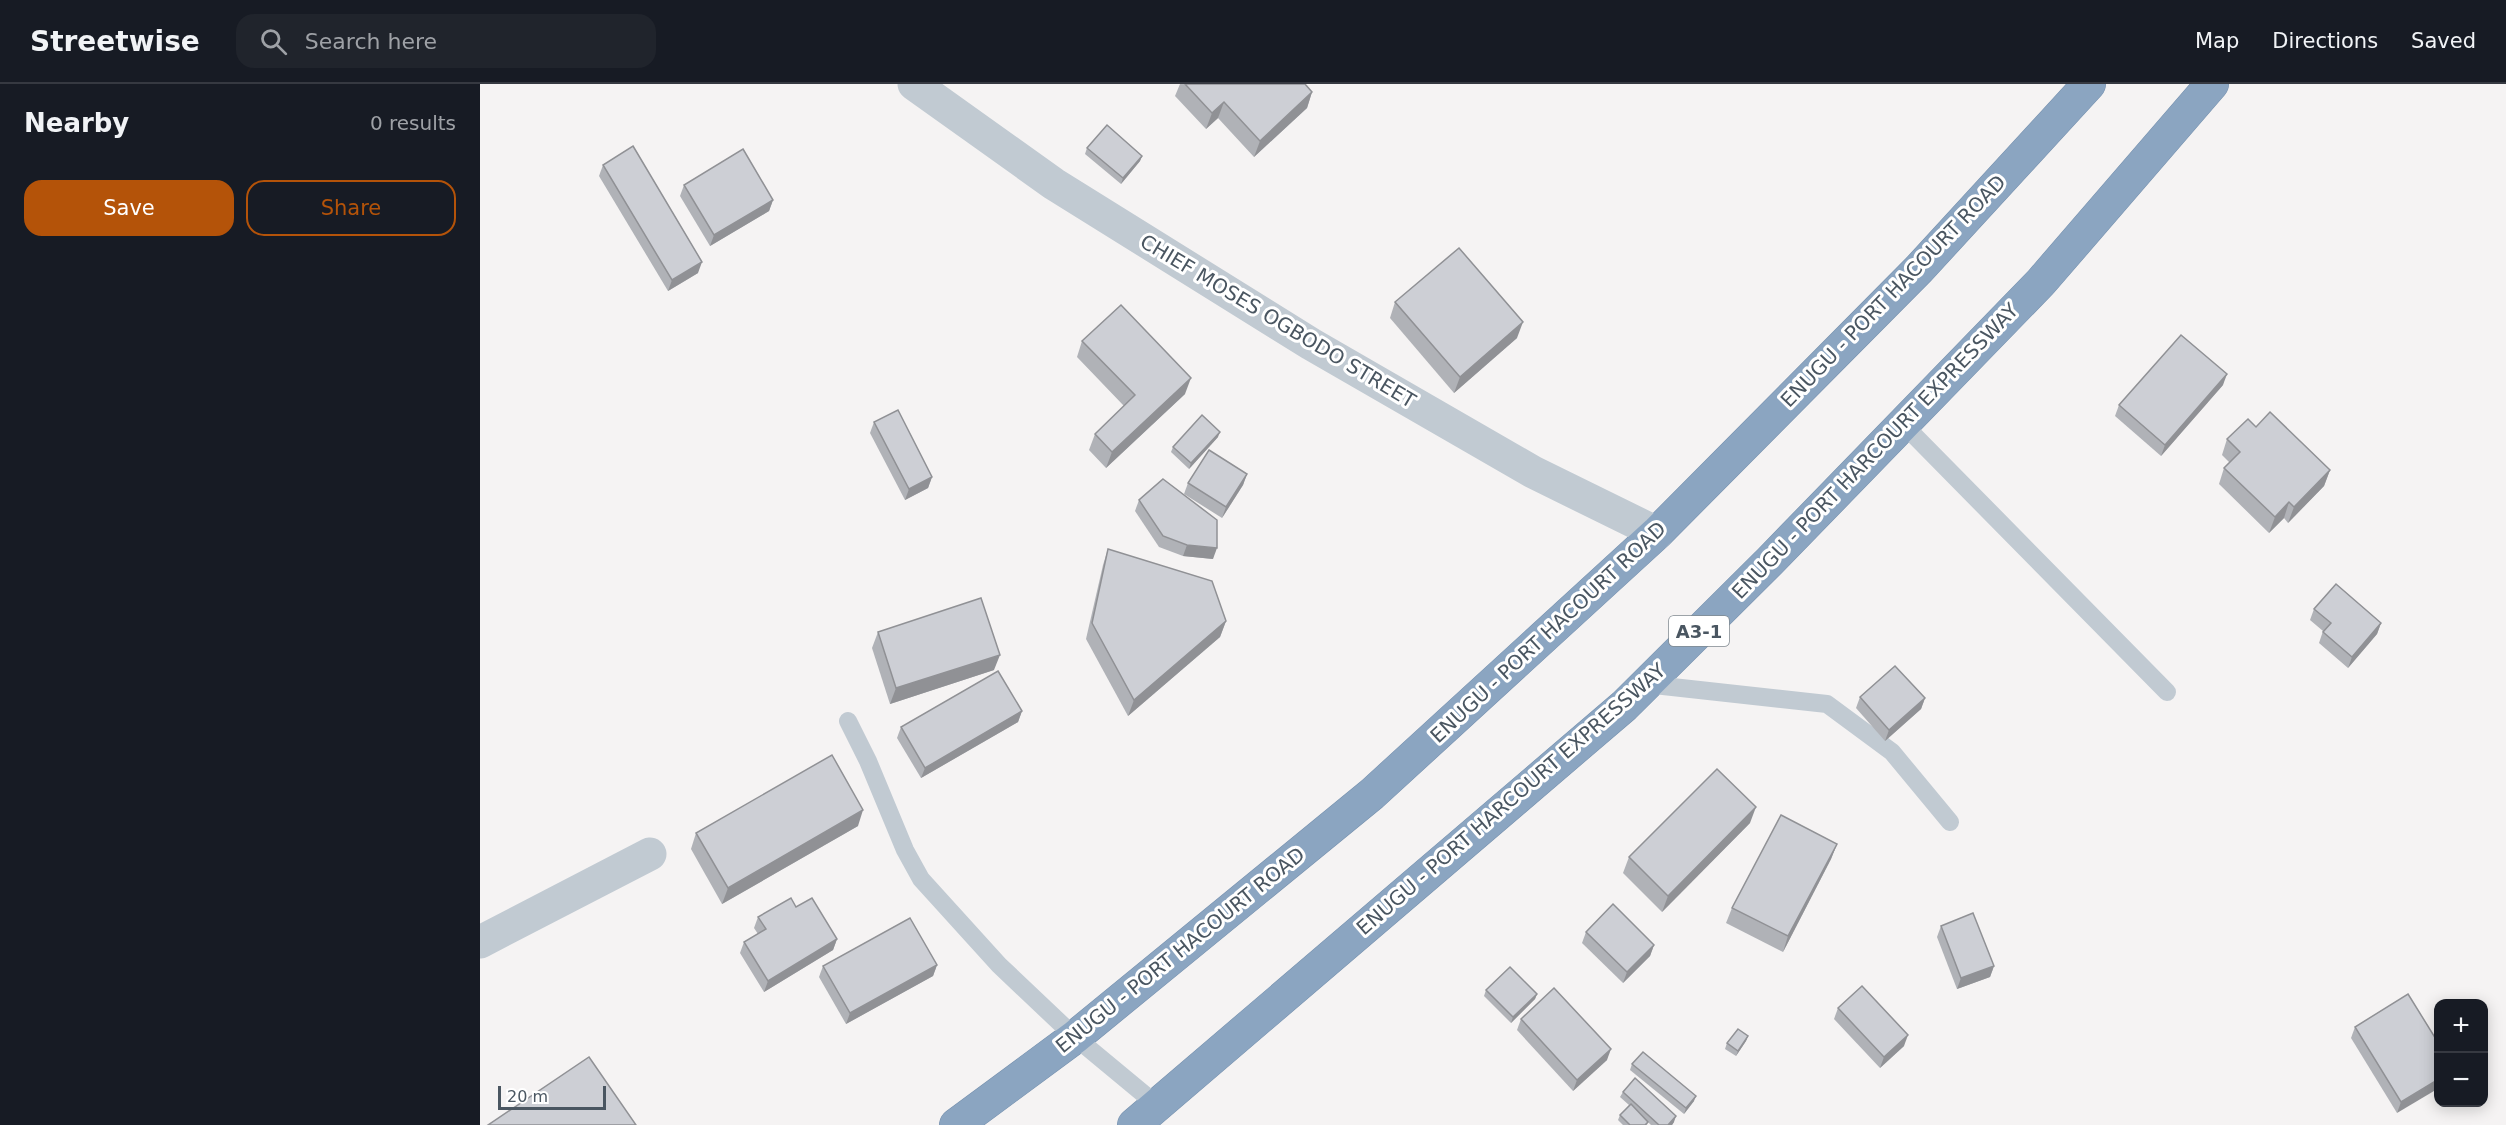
<!DOCTYPE html>
<meta charset="utf-8">
<style>
:root{--surface:#171b24;--page:#20242c;--text:#f1f3f6;--muted:#9ea1a6;--line:#363941;--accent:#b45309}
body{margin:0;font-family:"DejaVu Sans",sans-serif;background:var(--page);color:var(--text)}
.controls{position:absolute;right:18px;bottom:18px;display:grid;overflow:hidden;border-radius:12px;box-shadow:0 3px 15px #0003}
.controls button{width:54px;height:54px;display:grid;place-items:center;padding:0;border:0;border-bottom:2px solid var(--line);background:var(--surface);color:var(--text);font:30px sans-serif}
.scale{position:absolute;left:18px;bottom:15px;width:108px;box-sizing:border-box;padding-left:6px;border:3px solid #4a5661;border-top:0;font-size:16px;line-height:21px;white-space:nowrap;color:#4a5661;-webkit-text-stroke:4px #fff;paint-order:stroke}
.list{margin:0;padding:0;list-style:none}
h2{display:flex;justify-content:space-between;align-items:center;height:78px;margin:0;padding:0 24px;font-size:26px}
h2 small{font-size:20px;font-weight:400;color:var(--muted)}
.actions{display:flex;gap:12px;padding:18px 24px}
.actions a{flex:1;padding:14px 0;border:2px solid var(--accent);border-radius:18px;text-align:center;font-size:21px;color:var(--accent)}
.actions .main{background:var(--accent);color:#fff}
.icon{flex:none;width:33px;height:33px;fill:none;stroke:currentColor;stroke-width:2;stroke-linecap:round;stroke-linejoin:round}
.map{position:relative;flex:none;width:2026px;height:1041px;overflow:hidden}
header{display:flex;align-items:center;gap:36px;box-sizing:border-box;height:84px;padding:0 30px;background:var(--surface);border-bottom:2px solid var(--line)}
header strong{font-size:28px}
nav{display:flex;gap:33px;margin-inline-start:auto;font-size:21px}
.search{width:420px;height:54px;background:var(--page);display:flex;align-items:center;gap:15px;box-sizing:border-box;padding:0 21px;border-radius:18px;color:var(--muted);font-size:22px}
main{display:flex}
aside{flex:1;background:var(--surface)}
.map>svg:first-child{display:block}
</style>
<header>
<strong>Streetwise</strong>
<div class="search"><svg class="icon" aria-label="search" viewBox="0 0 24 24"><circle cx="10" cy="10" r="6"/><path d="M15 15l6 6"/></svg>Search here</div>
<nav><a>Map</a><a>Directions</a><a>Saved</a></nav>
</header>
<main>
<aside>
<h2>Nearby<small>0 results</small></h2>
<ul class="list">
</ul>
<div class="actions"><a class="main">Save</a><a>Share</a></div>
</aside>
<div class="map">
<svg width="2026" height="1041" viewBox="0 0 2026 1041">
<rect width="100%" height="100%" fill="#f5f3f3"/>
<g fill="none" stroke-linecap="round" stroke-linejoin="round">
<!-- highway casing -->
<g stroke="#7690ad" stroke-width="34">
<g id="highway">
<polyline points="476,1041 595,953 892,710 1177,449 1439,185 1609,0"/>
<polyline points="654,1041 1144,622 1290,477 1561,198 1732,0"/>
</g>
</g>
<!-- lane -->
<g stroke="#c1cad2" stroke-width="18">
<polyline points="1423,340 1687,608"/>
<polyline points="1165,600 1347,620 1412,668 1470,738"/>
<polyline points="368,637 388,677 425,766 441,795 519,881 595,953 677,1021"/>
</g>
<!-- street -->
<g stroke="#c1cad2" stroke-width="33">
<polyline points="434,0 574,100 831,260 1053,388 1177,449"/>
<polyline points="0,858 170,770"/>
</g>
<!-- highway -->
<use href="#highway" stroke="#8ba5c1" stroke-width="33"/>
</g>
<!-- wall -->
<g fill="#b0b2b7">
<polygon points="700,0 825,0 832,8 827,24 774,73 738,34 726,45 695,12"/>
<polygon points="607,64 662,72 660,77 641,100 605,70"/>
<polygon points="123,81 218,189 188,207 119,92"/>
<polygon points="204,101 293,116 289,127 230,162 200,112"/>
<polygon points="915,218 1037,254 974,309 910,234"/>
<polygon points="602,257 705,310 626,384 609,366 615,350 644,322 597,273"/>
<polygon points="1743,301 1681,372 1635,332 1639,321"/>
<polygon points="394,338 452,393 448,404 425,416 390,349"/>
<polygon points="1776,343 1850,386 1844,402 1808,439 1804,434 1789,449 1739,400 1744,384 1750,379 1742,371 1747,355"/>
<polygon points="738,353 709,385 691,368 693,363"/>
<polygon points="767,390 763,401 742,434 704,410 708,399"/>
<polygon points="659,416 733,475 703,472 679,463 655,427"/>
<polygon points="628,465 746,537 740,553 648,632 606,555 623,481"/>
<polygon points="1834,525 1901,539 1897,550 1868,584 1839,559 1843,547 1830,536"/>
<polygon points="398,548 514,586 410,620 392,564"/>
<polygon points="1380,613 1445,614 1441,625 1405,657 1376,624"/>
<polygon points="542,627 538,638 441,694 417,654 421,643"/>
<polygon points="1270,739 1182,828 1143,789 1149,773"/>
<polygon points="378,742 242,820 211,765 216,749"/>
<polygon points="1357,760 1351,775 1303,868 1246,839 1252,824"/>
<polygon points="316,823 357,855 353,866 284,908 260,869 264,858 278,850 274,844 278,833"/>
<polygon points="1461,842 1514,882 1510,893 1477,905 1457,853"/>
<polygon points="1106,848 1174,861 1170,872 1143,899 1102,859"/>
<polygon points="457,881 453,892 366,940 339,893 343,882"/>
<polygon points="1006,906 1057,910 1055,915 1031,939 1004,912"/>
<polygon points="1358,924 1424,962 1400,984 1354,935"/>
<polygon points="1041,935 1127,976 1093,1007 1037,946"/>
<polygon points="1875,943 1959,960 1917,1029 1871,954"/>
<polygon points="1268,952 1266,957 1256,972 1245,965 1247,959"/>
<polygon points="1152,980 1214,1017 1204,1030 1150,986"/>
<polygon points="1143,1008 1194,1038 1192,1041 1171,1041 1168,1038 1167,1041 1143,1041 1138,1036 1140,1031 1149,1021 1140,1013"/>
</g>
<!-- shaded-wall -->
<g fill="#909195">
<polygon points="832,8 827,24 774,73 780,57"/>
<polygon points="744,18 738,34 726,45 732,29"/>
<polygon points="662,72 660,77 641,100 643,94"/>
<polygon points="293,116 289,127 230,162 234,151"/>
<polygon points="222,178 218,189 188,207 192,196"/>
<polygon points="1043,238 1037,254 974,309 980,293"/>
<polygon points="1747,290 1743,301 1681,372 1685,361"/>
<polygon points="711,294 705,310 626,384 632,368"/>
<polygon points="740,348 738,353 709,385 711,379"/>
<polygon points="1850,386 1844,402 1808,439 1814,423"/>
<polygon points="767,390 763,401 742,434 746,423"/>
<polygon points="452,393 448,404 425,416 429,405"/>
<polygon points="1809,418 1804,434 1789,449 1795,433"/>
<polygon points="707,461 737,464 733,475 703,472"/>
<polygon points="746,537 740,553 648,632 654,616"/>
<polygon points="1901,539 1897,550 1868,584 1872,573"/>
<polygon points="520,571 514,586 410,620 416,604"/>
<polygon points="1445,614 1441,625 1405,657 1409,646"/>
<polygon points="542,627 538,638 441,694 445,684"/>
<polygon points="1276,723 1270,739 1182,828 1188,812"/>
<polygon points="383,726 378,742 242,820 248,804"/>
<polygon points="1357,760 1351,775 1303,868 1308,852"/>
<polygon points="357,855 353,866 284,908 288,897"/>
<polygon points="1174,861 1170,872 1143,899 1147,888"/>
<polygon points="457,881 453,892 366,940 370,929"/>
<polygon points="1514,882 1510,893 1477,905 1481,894"/>
<polygon points="1057,910 1055,915 1031,939 1033,933"/>
<polygon points="1428,951 1424,962 1400,984 1404,973"/>
<polygon points="1268,952 1266,957 1256,972 1258,967"/>
<polygon points="1131,965 1127,976 1093,1007 1097,996"/>
<polygon points="1959,995 1959,1004 1917,1029 1921,1018"/>
<polygon points="1216,1012 1214,1017 1204,1030 1206,1024"/>
<polygon points="1196,1032 1194,1038 1192,1041 1188,1041"/>
</g>
<!-- building -->
<g fill="#cdcfd5" stroke="#909195" stroke-width="1.5">
<polygon points="705,0 825,0 832,8 780,57 744,18 732,29"/>
<polygon points="627,41 662,72 643,94 607,64"/>
<polygon points="153,62 222,178 192,196 123,81"/>
<polygon points="263,65 293,116 234,151 204,101"/>
<polygon points="979,164 1043,238 980,293 915,218"/>
<polygon points="641,221 711,294 632,368 615,350 655,311 602,257"/>
<polygon points="1701,251 1747,290 1685,361 1639,321"/>
<polygon points="418,326 452,393 429,405 394,338"/>
<polygon points="1790,328 1850,386 1814,423 1809,418 1795,433 1744,384 1760,368 1747,355 1768,335 1776,343"/>
<polygon points="722,331 740,348 711,379 693,363"/>
<polygon points="729,366 767,390 746,423 708,399"/>
<polygon points="683,395 737,436 737,464 707,461 683,452 659,416"/>
<polygon points="628,465 732,497 746,537 654,616 612,539"/>
<polygon points="1856,500 1901,539 1872,573 1843,548 1851,539 1834,525"/>
<polygon points="501,514 520,571 416,604 398,548"/>
<polygon points="1415,582 1445,614 1409,646 1380,613"/>
<polygon points="518,587 542,627 445,684 421,643"/>
<polygon points="352,671 383,726 248,804 216,749"/>
<polygon points="1237,685 1276,723 1188,812 1149,773"/>
<polygon points="1301,731 1357,760 1308,852 1252,824"/>
<polygon points="311,814 316,823 332,814 357,855 288,897 264,858 286,845 278,833"/>
<polygon points="1133,820 1174,861 1147,888 1106,848"/>
<polygon points="1493,829 1514,882 1481,894 1461,842"/>
<polygon points="430,834 457,881 370,929 343,882"/>
<polygon points="1030,883 1057,910 1033,933 1006,906"/>
<polygon points="1382,902 1428,951 1404,973 1358,924"/>
<polygon points="1074,904 1131,965 1097,996 1041,935"/>
<polygon points="1928,910 1959,960 1959,995 1921,1018 1875,943"/>
<polygon points="1258,945 1268,952 1258,967 1247,959"/>
<polygon points="1163,968 1216,1012 1206,1024 1152,980"/>
<polygon points="109,973 156,1041 8,1041"/>
<polygon points="1155,994 1196,1032 1188,1041 1179,1041 1143,1008"/>
<polygon points="1151,1020 1168,1038 1165,1041 1150,1041 1140,1031"/>
</g>
<g text-anchor="middle" dominant-baseline="central" stroke-width="6" stroke-linejoin="round" paint-order="stroke">
<!-- shield labels -->
<rect fill="#fff" stroke="#808990" stroke-width="1.5" x="1189" y="532" width="60" height="30" rx="4.5"/>
<g font-size="18" font-weight="bold" fill="#4a5661">
<text x="1219" y="547">A3-1</text>
</g>
<!-- street labels -->
<g font-size="20" fill="#4a5661" stroke="#fff">
<text transform="translate(1413 207) rotate(-46)">ENUGU - PORT HACOURT ROAD</text>
<text transform="translate(798 237) rotate(31)">CHIEF MOSES OGBODO STREET</text>
<text transform="translate(1395 367) rotate(-46)">ENUGU - PORT HARCOURT EXPRESSWAY</text>
<text transform="translate(1068 548) rotate(-43)">ENUGU - PORT HACOURT ROAD</text>
<text transform="translate(1031 715) rotate(-41)">ENUGU - PORT HARCOURT EXPRESSWAY</text>
<text transform="translate(700 866) rotate(-39)">ENUGU - PORT HACOURT ROAD</text>
</g>
</g>
</svg>
<div class="controls">
<button>+</button>
<button>−</button>
</div>
<div class="scale">20 m</div>
</div>
</main>
